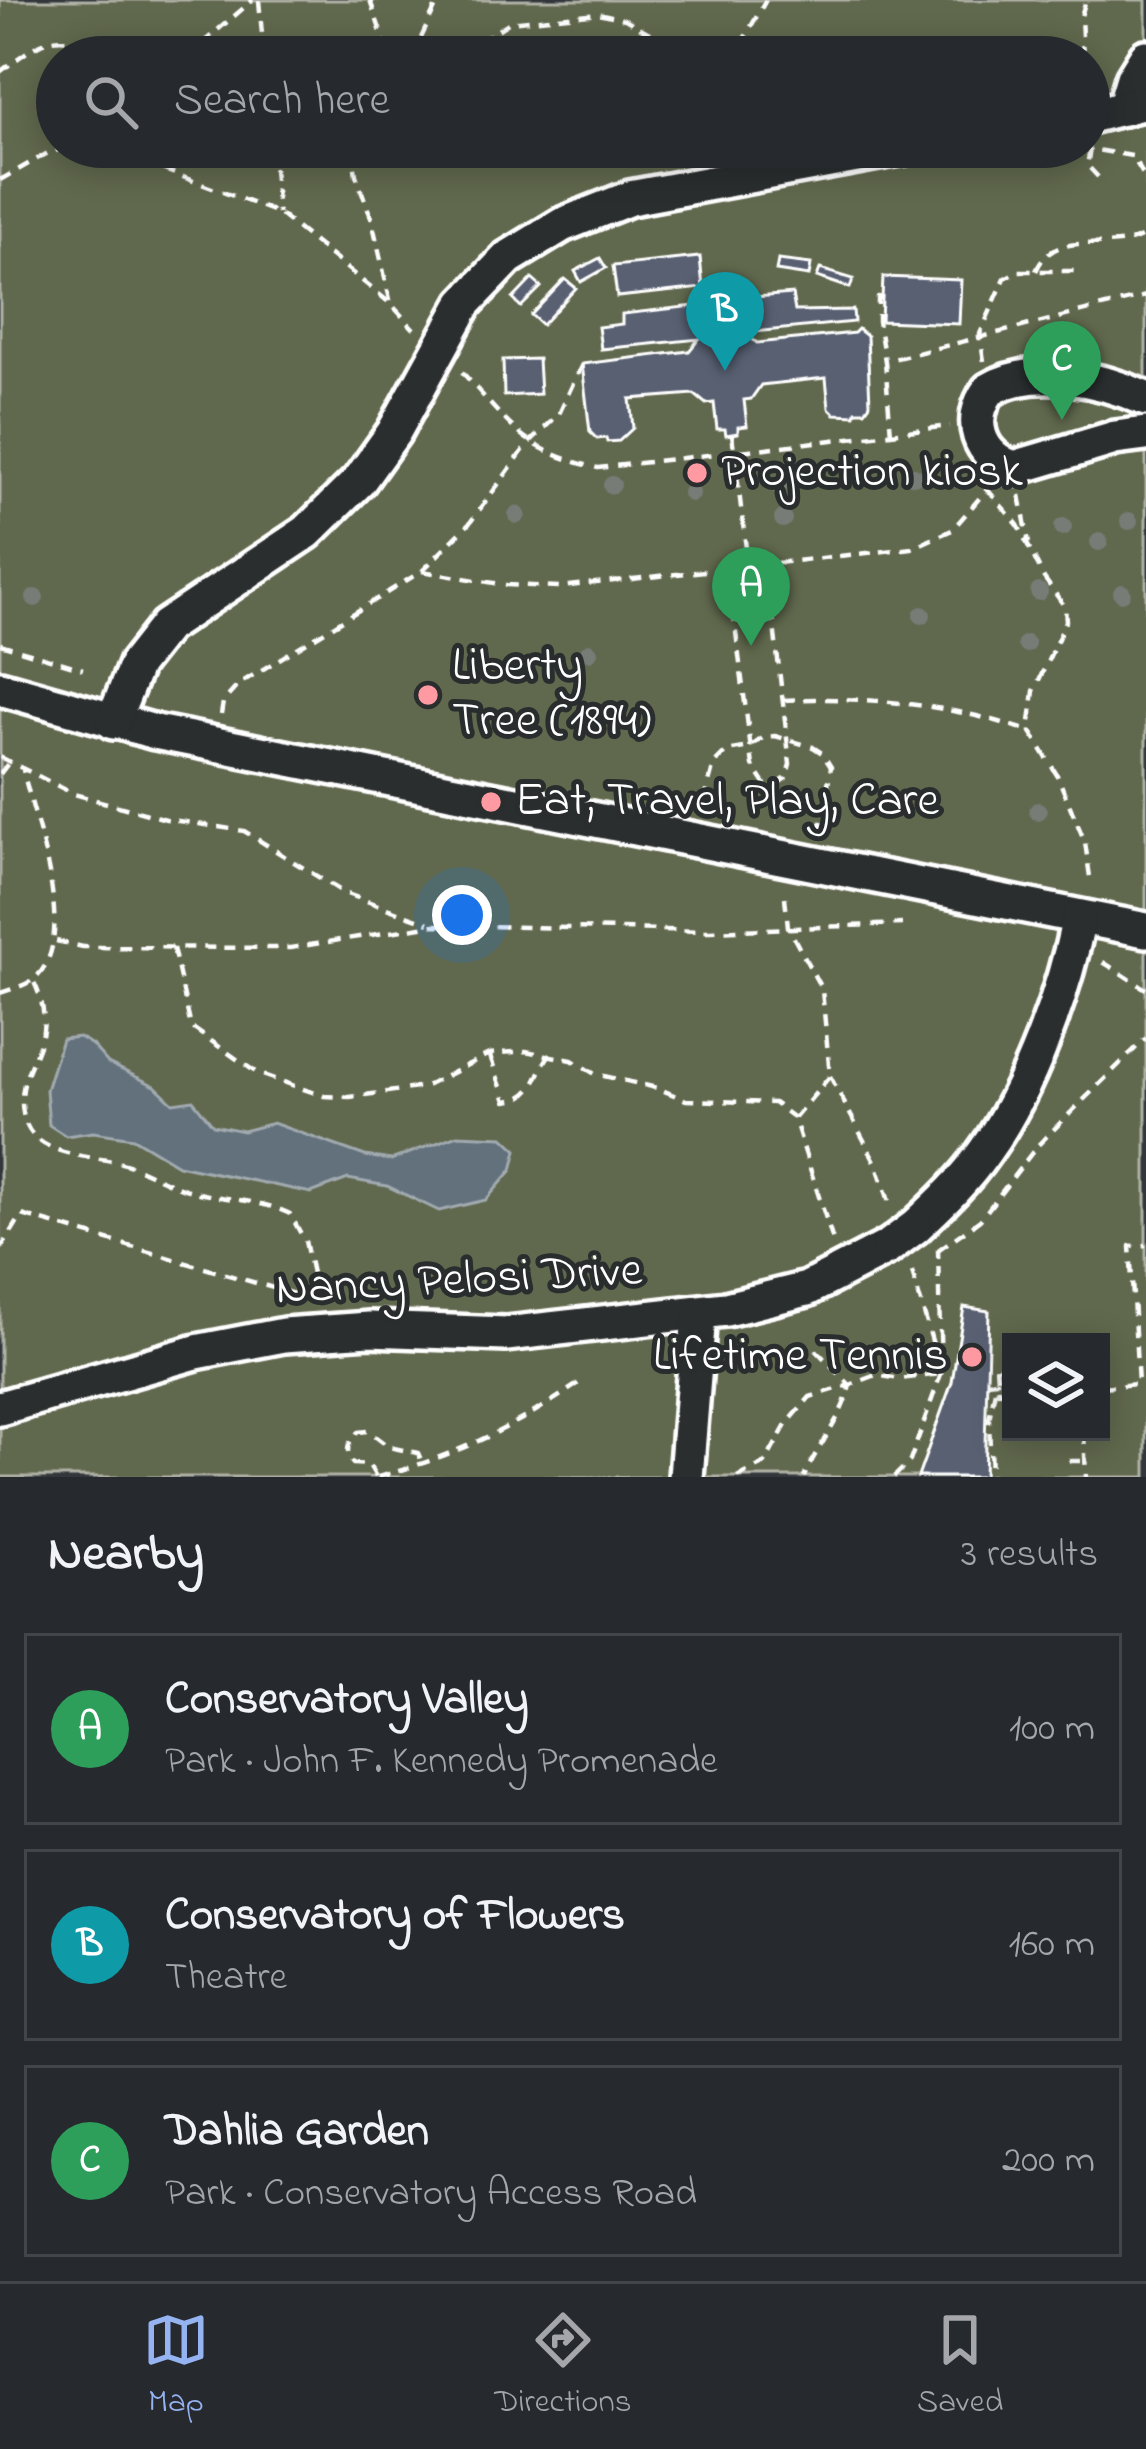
<!DOCTYPE html>
<meta charset="utf-8">
<style>
:root{--surface:#26292d;--page:#323539;--text:#f1f3f6;--muted:#a4a6aa;--line:#424549;--accent:#95b2f1}
body{margin:0;font-family:"Indie Flower",sans-serif;background:var(--page);color:var(--text)}
.controls{position:absolute;right:36px;bottom:36px;display:grid;overflow:hidden;border-radius:0px;box-shadow:0 6px 30px #0003}
.controls button{width:108px;height:108px;display:grid;place-items:center;padding:0;border:0;border-bottom:3px solid var(--line);background:var(--surface);color:var(--text);font:60px sans-serif}
.you{position:absolute;left:462px;top:915px;width:42px;height:42px;margin:-30px;border:9px solid #fff;border-radius:50%;background:#1a73e8;box-shadow:0 0 0 18px #1a73e833}
.badge{display:grid;place-items:center;width:78px;height:78px;border-radius:50%;background:var(--accent);color:#fff;font-size:39px;font-weight:700}
.pin{position:absolute;translate:-50% -99px;filter:drop-shadow(0 3px 6px #0008)}
.pin::after{content:'';position:absolute;top:63px;width:42px;height:36px;background:inherit;clip-path:polygon(0 0,100% 0,50% 100%)}
.list{margin:0;padding:0;list-style:none}
h2{display:flex;justify-content:space-between;align-items:center;height:156px;margin:0;padding:0 48px;font-size:51px}
h2 small{font-size:39px;font-weight:400;color:var(--muted)}
.list li{display:grid;grid-template-columns:78px 1fr auto;gap:36px;align-items:center;box-sizing:border-box;height:192px;margin:0 24px 24px;padding:0 24px;border:3px solid var(--line);border-radius:0px}
.list b{display:block;font-size:45px;white-space:nowrap}
.list p{margin:0;font-size:39px;white-space:nowrap;color:var(--muted)}
.list em{font-size:39px;font-style:normal;color:var(--muted)}
.icon{flex:none;width:66px;height:66px;fill:none;stroke:currentColor;stroke-width:2;stroke-linecap:round;stroke-linejoin:round}
.map{position:relative;flex:none;width:1146px;height:1477px;overflow:hidden}
.search{position:absolute;background:var(--surface);box-shadow:0 6px 30px #0003;left:36px;right:36px;top:36px;height:132px;display:flex;align-items:center;gap:30px;box-sizing:border-box;padding:0 42px;border-radius:66px;color:var(--muted);font-size:45px}
.sheet{height:804px;background:var(--surface)}
nav{display:flex;justify-content:space-around;align-items:center;box-sizing:border-box;height:168px;border-top:3px solid var(--line);background:var(--surface);font-size:33px;color:var(--muted)}
nav a{display:grid;justify-items:center;gap:6px}
nav .on{color:var(--accent)}
.map>svg:first-child{display:block}
</style>
<div class="map">
<svg width="1146" height="1477" viewBox="0 0 1146 1477">
<rect width="100%" height="100%" fill="#33373c"/>
<filter id="ink" filterUnits="userSpaceOnUse"><feTurbulence type="fractalNoise" baseFrequency=".00833" numOctaves="2"/><feDisplacementMap in="SourceGraphic" scale="24" xChannelSelector="R" yChannelSelector="G"/><feConvolveMatrix kernelMatrix="1 2 1 2 8 2 1 2 1" color-interpolation-filters="sRGB"/></filter>
<g filter="url(#ink)">
<!-- green -->
<path fill="#60674d" stroke="#b0b3a6" stroke-width="3" fill-rule="evenodd" d="M0 0H1146V1477H0ZM57 57H1089V147H57ZM1011 1342H1101V1432H1011Z"/>
<!-- water -->
<polygon fill="#62717c" stroke="#a1aab0" stroke-width="3" points="79,1037 92,1045 108,1063 155,1086 173,1103 193,1100 213,1125 243,1131 273,1123 365,1156 391,1160 458,1135 503,1137 517,1150 512,1170 486,1200 439,1211 387,1186 348,1179 311,1193 178,1165 133,1138 93,1132 66,1136 49,1125 46,1090 62,1039"/>
<!-- building -->
<g fill="#596072" stroke="#fff" stroke-width="3">
<polygon points="700,257 703,288 617,297 613,266"/>
<polygon points="600,258 606,268 581,282 575,271"/>
<polygon points="778,260 811,264 809,276 776,271"/>
<polygon points="820,269 853,279 850,288 817,277"/>
<polygon points="883,277 961,280 959,324 881,321"/>
<polygon points="532,279 541,287 521,307 513,299"/>
<polygon points="565,279 576,288 542,325 531,315"/>
<polygon points="792,294 795,311 853,310 854,322 744,333 757,343 854,333 858,329 867,336 870,404 865,411 856,411 855,415 835,414 829,408 826,378 761,385 751,399 744,400 747,426 738,427 738,433 726,435 725,429 717,429 714,403 706,404 694,394 630,399 633,428 619,441 607,442 606,438 597,439 590,432 582,364 689,351 699,339 601,349 598,327 622,324 622,314 704,305 704,301"/>
<polygon points="538,359 540,394 504,396 503,360"/>
<polygon points="964,1307 989,1311 984,1477 918,1477 952,1382"/>
</g>
<g fill="none" stroke-linecap="round" stroke-linejoin="round">
<!-- minor casing -->
<g stroke="#fff" stroke-width="42">
<g id="minor">
<polyline points="1124,108 1133,78 1146,57"/>
<polyline points="1089,116 1146,102"/>
<path d="M1146 399C1102 379 1033 363 989 390 967 420 978 456 1014 468L1115 438 1146 434"/>
<polyline points="0,688 155,732 1146,930"/>
<polyline points="113,722 136,664 166,626 307,532 359,481 394,432 465,303 508,258 562,225 630,198 905,147"/>
<path d="M915 1227C941 1203 965 1180 985 1151 1029 1090 1064 992 1079 918"/>
<polyline points="0,1408 196,1352 284,1335 369,1329 506,1334 726,1309 807,1289 888,1247"/>
<polyline points="686,1477 699,1314"/>
</g>
</g>
<!-- path -->
<g stroke="#fff" stroke-width="4.5" stroke-dasharray="12 9" stroke-linecap="butt">
<polyline points="259,0 264,57"/>
<polyline points="370,0 385,44 397,57"/>
<polyline points="186,57 253,0"/>
<polyline points="412,57 439,0"/>
<polyline points="442,57 466,50 510,22 598,13 625,19 679,50 713,48 744,39 766,0"/>
<polyline points="1083,57 1081,16 1086,0"/>
<path d="M0 72C56 28 57 34 120 57"/>
<polyline points="104,147 278,213 391,304 414,329"/>
<polyline points="272,147 278,213"/>
<polyline points="352,147 356,175 372,220 391,304"/>
<polyline points="1098,177 1087,165 1090,149 1132,156 1146,179"/>
<polyline points="0,180 48,153 69,147"/>
<path d="M1036 271C1056 224 1110 258 1146 234"/>
<polyline points="882,298 878,297 878,321 885,361"/>
<polyline points="984,361 980,334 1005,278 1018,271 1077,271"/>
<path d="M462 372C512 427 522 450 598 468L950 426"/>
<polyline points="732,434 748,565"/>
<polyline points="891,434 885,361 1146,296"/>
<polyline points="987,489 1018,525 1044,578 1065,607 1066,621 1034,691 1030,722 1031,732 1057,775 1085,842 1091,884"/>
<polyline points="1020,495 1029,543"/>
<polyline points="728,569 753,766 765,784 779,783 786,778 790,764 767,565"/>
<polyline points="422,571 506,585 560,587 912,548 952,530 989,487"/>
<polyline points="0,644 83,669"/>
<path d="M783 700C868 696 951 704 1031 732"/>
<polyline points="221,715 223,702 239,684 422,571 469,524 528,444 559,414 582,364"/>
<polyline points="0,757 74,794 166,819 244,831 344,893 429,923"/>
<polyline points="0,774 10,761"/>
<polyline points="704,802 714,764 727,751 750,747 764,737 775,736 813,747 822,753 831,767 819,835"/>
<polyline points="785,897 788,927 822,990 830,1076 794,1119"/>
<polyline points="56,941 83,947 290,948 434,925 710,931 902,924"/>
<polyline points="173,948 191,1027 257,1073 324,1096 350,1097 424,1087 489,1054 526,1051 572,1060 595,1074 657,1088 686,1100 774,1103 794,1118 834,1244"/>
<polyline points="1103,962 1146,989"/>
<path d="M0 993C11 989 26 986 35 978 80 939 34 821 23 770"/>
<path d="M490 1056 506 1101C538 1098 534 1074 551 1053"/>
<polyline points="830,1076 876,1163 891,1207"/>
<path d="M0 1250 22 1215 318 1301 305 1241 290 1214C260 1199 223 1200 191 1191 170 1185 152 1174 131 1166 96 1153 31 1162 23 1113 14 1061 65 1045 33 980"/>
<polyline points="938,1250 980,1220 1037,1146 1146,1038"/>
<polyline points="912,1272 939,1365"/>
<polyline points="816,1350 850,1385 876,1375 899,1379 941,1374"/>
<polyline points="996,1366 998,1392 1011,1391"/>
<polyline points="986,1382 997,1381 989,1419 991,1477"/>
<polyline points="1101,1387 1138,1384 1130,1246 1146,1245"/>
<polyline points="1084,1432 1086,1477"/>
<polyline points="1069,1461 1086,1461"/>
<path d="M376 1477 369 1465 353 1464C344 1452 348 1442 358 1432L368 1431 389 1447 418 1453 423 1464"/>
<path d="M378 1477C451 1457 517 1427 579 1383"/>
<path d="M737 1477 765 1463 786 1425 810 1397 850 1385C842 1420 818 1444 804 1477"/>
<polyline points="894,1477 910,1461 941,1374 938,1249"/>
</g>
<!-- minor -->
<use href="#minor" stroke="#2a2d2e" stroke-width="33"/>
<!-- minor-bridge casing -->
<g stroke="#fff" stroke-width="42" stroke-linecap="butt">
<polyline id="minor-bridge" points="888,1247 915,1227"/>
</g>
<!-- minor-bridge -->
<use href="#minor-bridge" stroke="#2a2d2e" stroke-width="33"/>
</g>
<!-- trees -->
<g fill="#787b76">
<circle cx="853" cy="459" r="9"/>
<circle cx="792" cy="467" r="9"/>
<circle cx="914" cy="476" r="9"/>
<circle cx="612" cy="485" r="9"/>
<circle cx="779" cy="486" r="9"/>
<circle cx="691" cy="493" r="9"/>
<circle cx="517" cy="515" r="9"/>
<circle cx="783" cy="519" r="9"/>
<circle cx="1129" cy="521" r="9"/>
<circle cx="1063" cy="527" r="9"/>
<circle cx="1099" cy="542" r="9"/>
<circle cx="1039" cy="592" r="9"/>
<circle cx="1122" cy="593" r="9"/>
<circle cx="35" cy="598" r="9"/>
<circle cx="922" cy="615" r="9"/>
<circle cx="1026" cy="644" r="9"/>
<circle cx="589" cy="652" r="9"/>
<circle cx="1038" cy="811" r="9"/>
</g>
</g>
<!-- markers -->
<g fill="#ff9aa2" stroke="#2a2d2e" stroke-width="4.5">
<circle cx="697" cy="473" r="12"/>
<circle cx="428" cy="695" r="12"/>
<circle cx="491" cy="802" r="12"/>
<circle cx="972" cy="1357" r="12"/>
</g>
<g text-anchor="middle" dominant-baseline="central" stroke-width="10" stroke-linejoin="round" paint-order="stroke">
<!-- poi labels -->
<g font-size="48" fill="#fff" stroke="#2a2d2e" text-anchor="start">
<text x="721" y="473">Projection kiosk</text>
<text x="452" y="667">Liberty<tspan x="452" dy="55">Tree (1894)</tspan></text>
<text x="515" y="802">Eat, Travel, Play, Care</text>
<text x="948" y="1357" text-anchor="end">Lifetime Tennis</text>
</g>
<!-- street labels -->
<g font-size="48" fill="#fff" stroke="#2a2d2e">
<text transform="translate(459 1281) rotate(-3)">Nancy Pelosi Drive</text>
</g>
</g>
</svg>
<div class="controls">
<button><svg class="icon" aria-label="layers" viewBox="0 0 24 24"><path d="M12 4l9 5-9 5-9-5zM3 14l9 5 9-5"/></svg></button>
</div>
<div class="you"></div>
<div class="pin badge" style="left:751px;top:646px;background:#2e9e5b">A</div>
<div class="pin badge" style="left:725px;top:371px;background:#0f9aa8">B</div>
<div class="pin badge" style="left:1062px;top:420px;background:#2e9e5b">C</div>
<div class="search"><svg class="icon" aria-label="search" viewBox="0 0 24 24"><circle cx="10" cy="10" r="6"/><path d="M15 15l6 6"/></svg>Search here</div>
</div>
<section class="sheet">
<h2>Nearby<small>3 results</small></h2>
<ul class="list">
<li><span class="badge" style="background:#2e9e5b">A</span><div><b>Conservatory Valley</b><p>Park · John F. Kennedy Promenade</p></div><em>100 m</em></li>
<li><span class="badge" style="background:#0f9aa8">B</span><div><b>Conservatory of Flowers</b><p>Theatre</p></div><em>160 m</em></li>
<li><span class="badge" style="background:#2e9e5b">C</span><div><b>Dahlia Garden</b><p>Park · Conservatory Access Road</p></div><em>200 m</em></li>
</ul>
</section>
<nav>
<a class="on"><svg class="icon" aria-label="map" viewBox="0 0 24 24"><path d="M3 6l6-2 6 2 6-2v14l-6 2-6-2-6 2zM9 4v14M15 6v14"/></svg>Map</a>
<a><svg class="icon" aria-label="directions" viewBox="0 0 24 24"><path d="M12 3l9 9-9 9-9-9zM9 14v-3h6M13 9l2 2-2 2"/></svg>Directions</a>
<a><svg class="icon" aria-label="saved" viewBox="0 0 24 24"><path d="M7 4h10v16l-5-4-5 4z"/></svg>Saved</a>
</nav>
